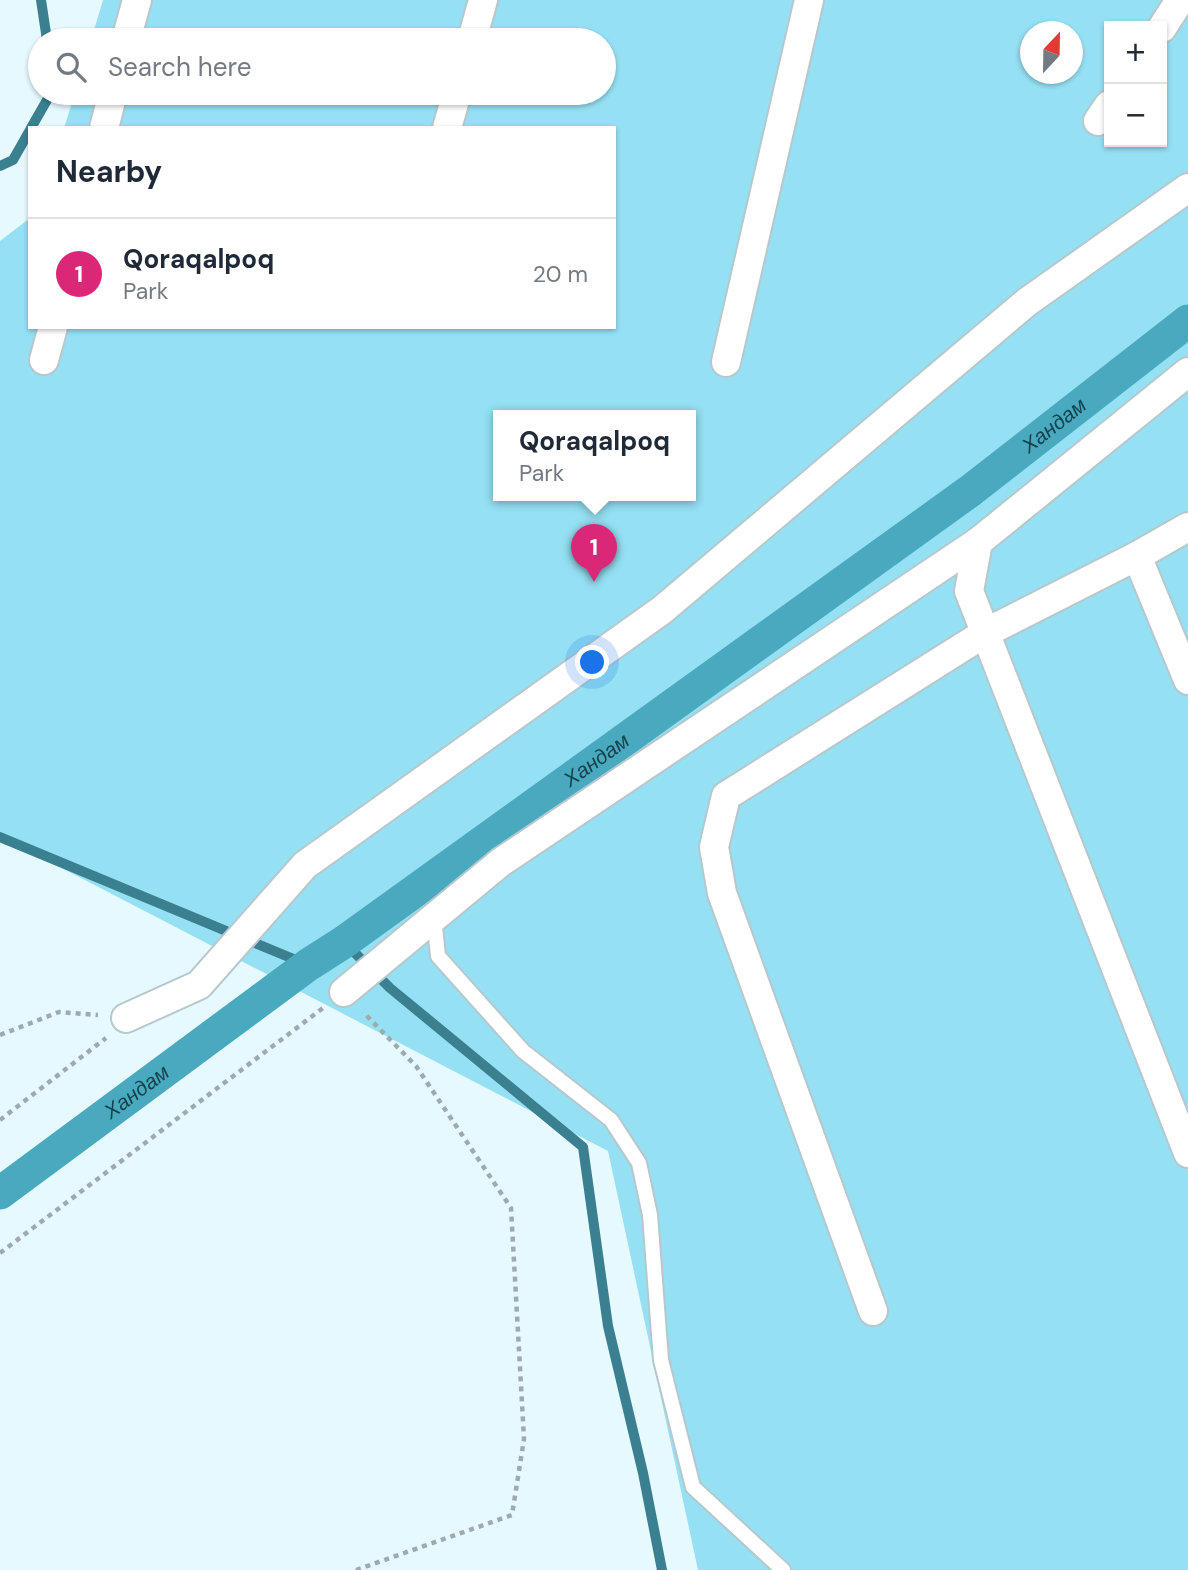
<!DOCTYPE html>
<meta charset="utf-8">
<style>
:root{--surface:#fff;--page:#f2f2f3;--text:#1f2937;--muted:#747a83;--line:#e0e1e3;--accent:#db2777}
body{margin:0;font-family:"DM Sans",sans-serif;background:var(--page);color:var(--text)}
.controls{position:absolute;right:21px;top:21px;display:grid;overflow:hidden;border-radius:0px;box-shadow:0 2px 5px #0004}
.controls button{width:63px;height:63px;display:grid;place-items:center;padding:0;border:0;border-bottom:2px solid var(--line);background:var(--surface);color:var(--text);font:35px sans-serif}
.compass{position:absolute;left:1020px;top:21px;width:63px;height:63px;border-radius:50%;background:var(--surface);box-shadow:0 2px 5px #0004;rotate:22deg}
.you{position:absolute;left:593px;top:663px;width:24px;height:24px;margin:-18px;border:5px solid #fff;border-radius:50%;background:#1a73e8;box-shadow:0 0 0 10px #1a73e833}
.badge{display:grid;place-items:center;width:46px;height:46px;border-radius:50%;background:var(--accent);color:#fff;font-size:23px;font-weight:700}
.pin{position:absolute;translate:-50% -58px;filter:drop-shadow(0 2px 4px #0008)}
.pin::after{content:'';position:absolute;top:37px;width:24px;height:21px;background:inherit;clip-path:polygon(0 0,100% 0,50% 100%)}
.popup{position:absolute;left:493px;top:410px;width:203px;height:91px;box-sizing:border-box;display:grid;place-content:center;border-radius:0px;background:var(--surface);filter:drop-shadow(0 2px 5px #0005);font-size:23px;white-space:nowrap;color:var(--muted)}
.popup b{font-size:26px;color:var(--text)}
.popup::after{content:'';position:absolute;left:50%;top:100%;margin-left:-14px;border:14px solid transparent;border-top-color:var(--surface)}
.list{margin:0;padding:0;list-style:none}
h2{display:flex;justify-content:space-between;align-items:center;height:91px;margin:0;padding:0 28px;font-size:30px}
h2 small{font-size:23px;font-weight:400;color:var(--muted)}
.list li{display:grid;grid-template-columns:46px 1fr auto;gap:21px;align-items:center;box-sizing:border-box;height:112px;padding:0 28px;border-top:2px solid var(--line)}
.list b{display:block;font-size:26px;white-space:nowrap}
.list p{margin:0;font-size:23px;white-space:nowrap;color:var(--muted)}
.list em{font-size:23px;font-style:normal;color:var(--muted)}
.icon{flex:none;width:38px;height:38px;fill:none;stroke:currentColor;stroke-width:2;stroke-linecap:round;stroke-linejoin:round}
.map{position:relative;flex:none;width:1188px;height:1570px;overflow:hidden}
.search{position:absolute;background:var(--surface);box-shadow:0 2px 5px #0004;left:28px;top:28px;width:588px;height:77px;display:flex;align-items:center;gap:18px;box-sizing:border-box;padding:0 24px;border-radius:38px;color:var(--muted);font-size:26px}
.panel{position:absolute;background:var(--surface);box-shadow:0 2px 5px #0004;left:28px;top:126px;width:588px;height:203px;border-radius:0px}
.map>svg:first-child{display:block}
</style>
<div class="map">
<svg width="1188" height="1570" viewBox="0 0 1188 1570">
<rect width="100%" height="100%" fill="#e6f9fe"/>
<!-- green -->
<path fill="#95e0f3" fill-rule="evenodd" d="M103 0H1188V1570H698L608 1151 0 836V241L30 218V327H614V128H64L75 93H604V40H91ZM1109 26H1162V142H1109ZM1030 32H1072V74H1030ZM498 416H690V496H498Z"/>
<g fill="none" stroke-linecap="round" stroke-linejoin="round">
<!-- stream -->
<g stroke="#3a8090" stroke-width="10">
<polyline points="41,0 47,40"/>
<polyline points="31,128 51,93"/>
<polyline points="0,166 13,160 30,130"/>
<polyline points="0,837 308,965"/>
<polyline points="344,942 390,988 583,1147 608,1326 643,1473 662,1570"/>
</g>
<!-- canal -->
<path stroke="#48a9bf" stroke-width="33" id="s1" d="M0 1193 308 965 344 942 970 491 1188 321"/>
<!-- service casing -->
<g stroke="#b6c8cd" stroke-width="18">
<polyline id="service" points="434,918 438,956 523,1051 611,1120 639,1163 650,1215 661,1360 693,1487 783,1570"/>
</g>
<!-- minor casing -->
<g stroke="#b6c8cd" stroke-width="32">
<g id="minor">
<polyline points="1162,28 1180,0"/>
<polyline points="126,40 137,0"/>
<polyline points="472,40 483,0"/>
<polyline points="1098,121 1109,105"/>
<polyline points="104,128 113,93"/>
<polyline points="447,128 457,93"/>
<polyline points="44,360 53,327"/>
<polyline points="726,362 809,0"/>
<polyline points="978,542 969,591 1188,1153"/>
<polyline points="1137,556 1188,680"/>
<polyline points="344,992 501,862 978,542 1188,372"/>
<polyline points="126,1018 199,985 305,865 662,610 1027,302 1188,188"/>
<polyline points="873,1311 722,893 714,847 726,796 985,633 1137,556 1188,527"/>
</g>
</g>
<!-- path -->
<g stroke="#9dabaf" stroke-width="4.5" stroke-dasharray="5 5" stroke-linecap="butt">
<polyline points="0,1035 59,1012 98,1015"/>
<polyline points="0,1120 106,1038"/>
<polyline points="0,1253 323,1008"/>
<polyline points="356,1570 512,1515 524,1439 511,1208 416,1066 363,1012"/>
</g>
<!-- service -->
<use href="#service" stroke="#fff" stroke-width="14"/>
<!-- minor -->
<use href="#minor" stroke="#fff" stroke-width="28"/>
</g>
<g text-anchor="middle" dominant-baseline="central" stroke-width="5" stroke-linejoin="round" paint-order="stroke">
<!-- water labels -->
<g font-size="21" font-style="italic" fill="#16424c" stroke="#fff">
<text stroke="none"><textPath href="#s1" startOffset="1304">Хандам</textPath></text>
<text stroke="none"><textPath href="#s1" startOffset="737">Хандам</textPath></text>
<text stroke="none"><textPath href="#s1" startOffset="170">Хандам</textPath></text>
</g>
</g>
</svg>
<div class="controls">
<button>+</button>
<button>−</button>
</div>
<svg class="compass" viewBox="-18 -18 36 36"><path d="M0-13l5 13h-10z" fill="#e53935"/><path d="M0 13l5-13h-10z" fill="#747a83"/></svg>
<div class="you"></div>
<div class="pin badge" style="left:594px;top:582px">1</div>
<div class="popup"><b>Qoraqalpoq</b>Park</div>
<div class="search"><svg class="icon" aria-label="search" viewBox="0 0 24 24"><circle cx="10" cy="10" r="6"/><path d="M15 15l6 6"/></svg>Search here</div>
<section class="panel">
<h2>Nearby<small></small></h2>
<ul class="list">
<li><span class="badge">1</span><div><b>Qoraqalpoq</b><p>Park</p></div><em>20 m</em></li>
</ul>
</section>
</div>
